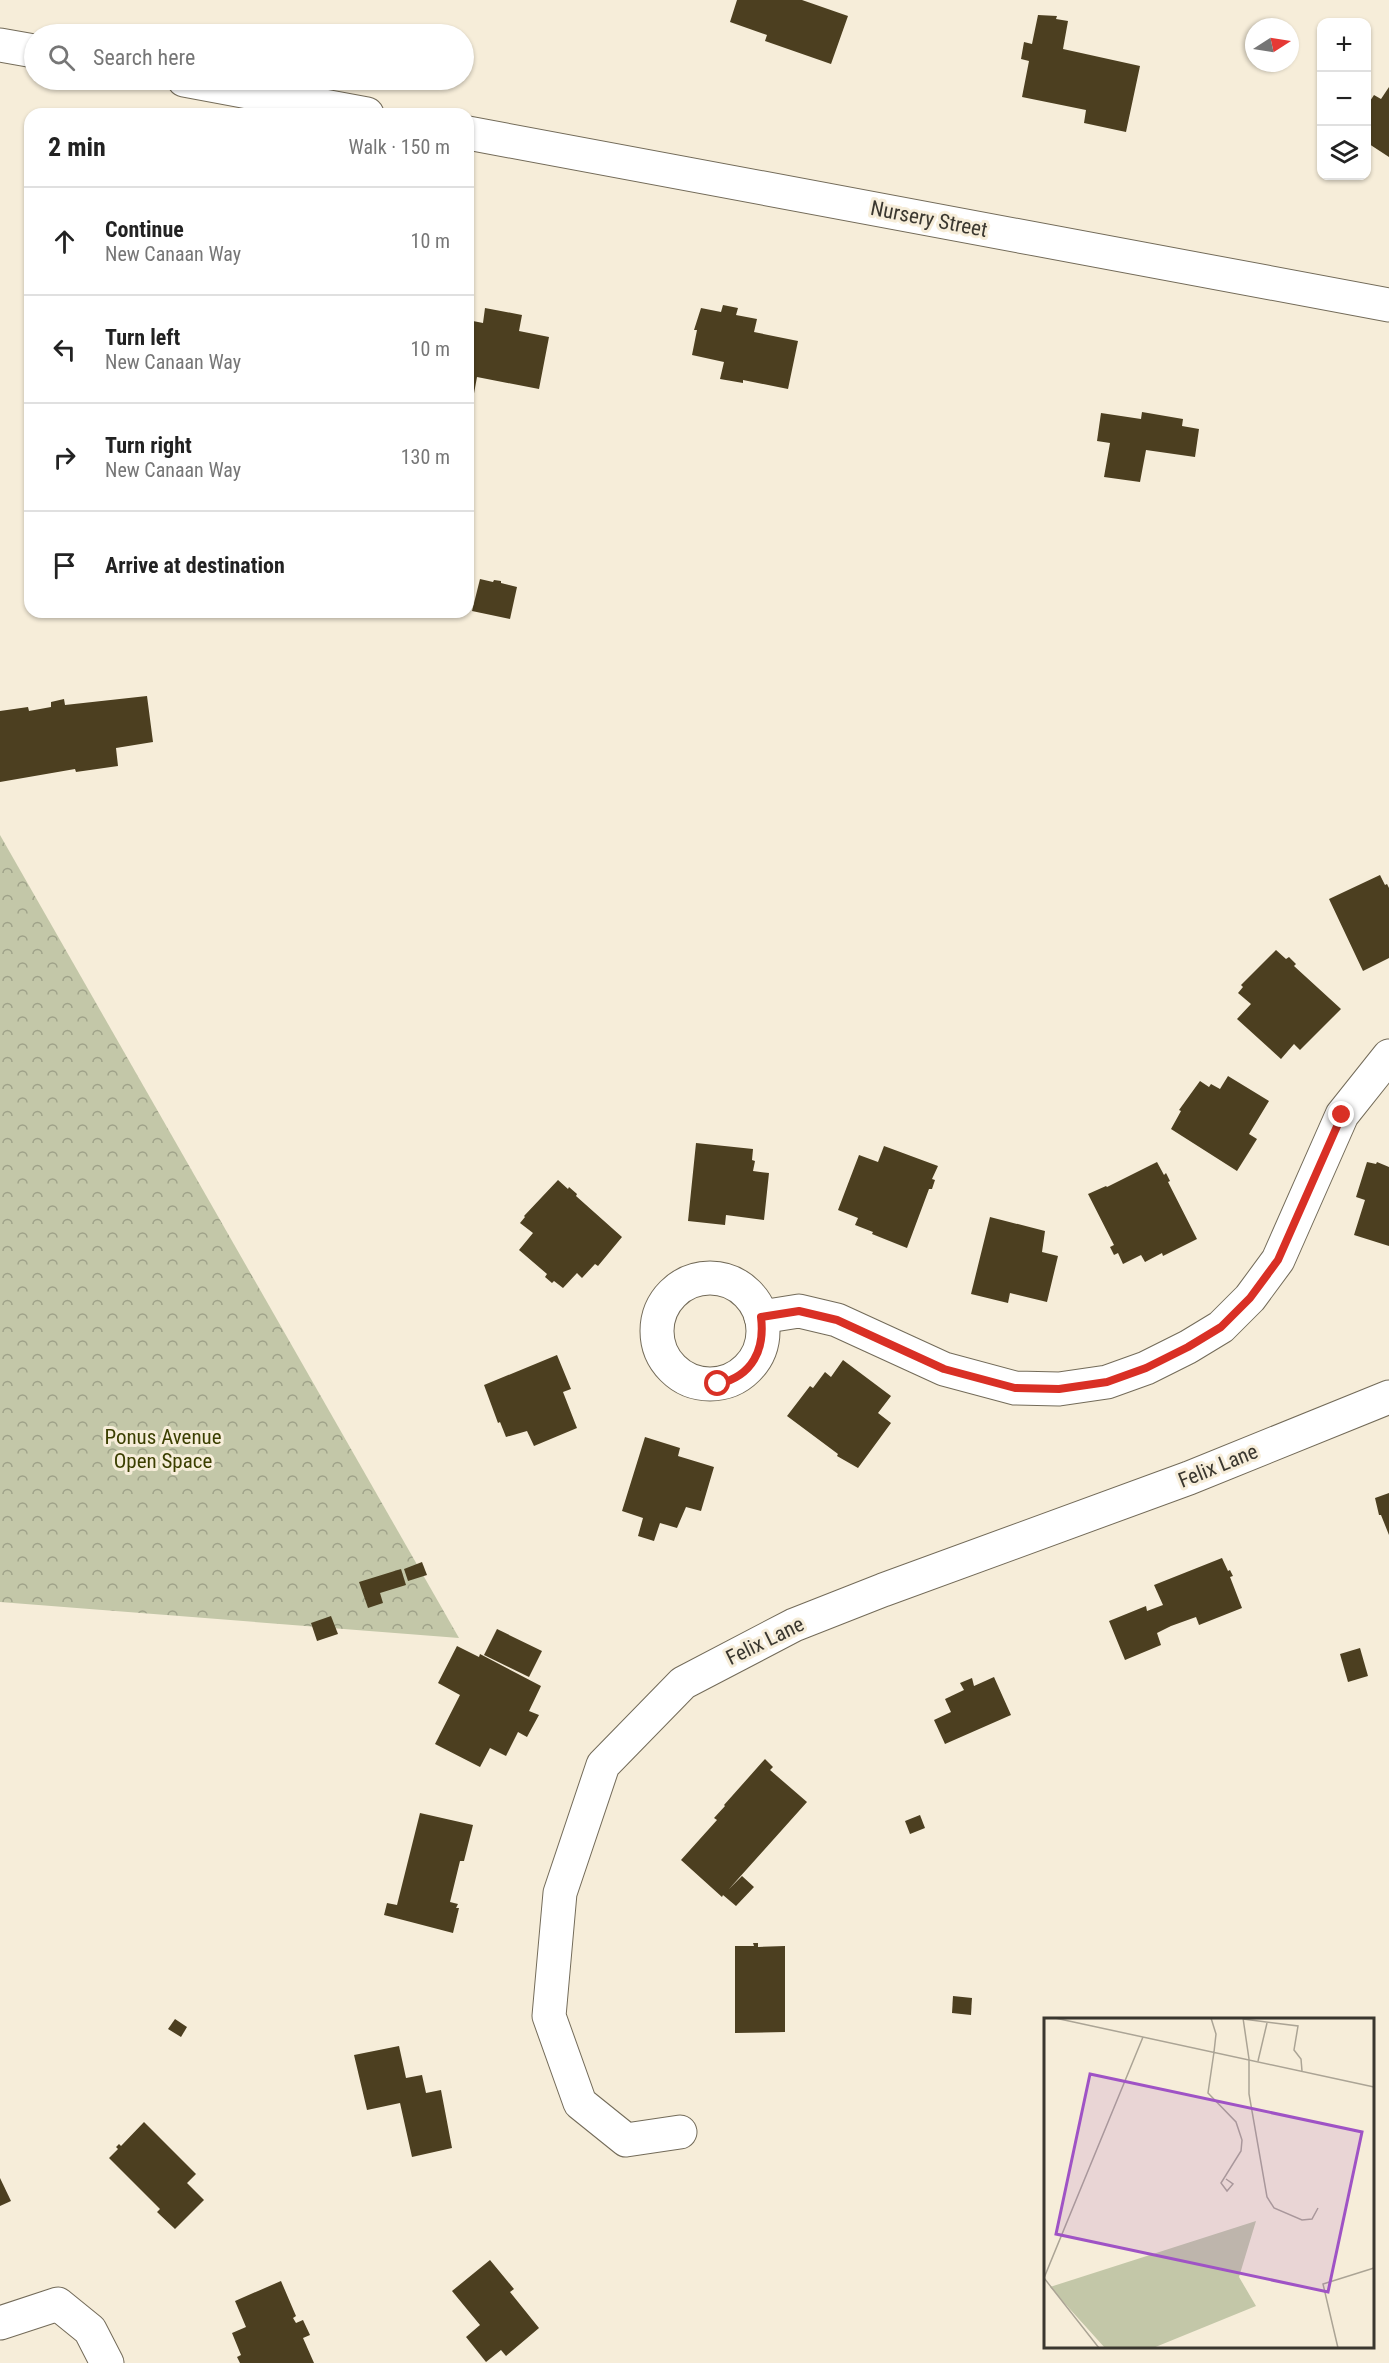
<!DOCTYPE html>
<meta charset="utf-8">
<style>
:root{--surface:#fff;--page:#f2f2f2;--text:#222;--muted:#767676;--line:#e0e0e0}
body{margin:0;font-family:"Roboto Condensed",sans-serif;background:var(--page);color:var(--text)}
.controls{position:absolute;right:18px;top:18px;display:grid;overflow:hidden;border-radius:12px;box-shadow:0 2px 4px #0004}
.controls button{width:54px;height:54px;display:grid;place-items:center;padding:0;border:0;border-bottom:2px solid var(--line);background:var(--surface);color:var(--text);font:30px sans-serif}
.compass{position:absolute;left:1245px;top:18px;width:54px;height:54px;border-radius:50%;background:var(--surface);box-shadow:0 2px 4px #0004;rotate:78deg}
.stop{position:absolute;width:18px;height:18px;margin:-14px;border:4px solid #d93025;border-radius:50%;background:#fff}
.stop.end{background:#d93025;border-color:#fff;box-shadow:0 2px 6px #0008}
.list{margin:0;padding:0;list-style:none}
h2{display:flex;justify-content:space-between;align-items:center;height:78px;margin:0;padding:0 24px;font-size:26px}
h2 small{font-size:20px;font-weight:400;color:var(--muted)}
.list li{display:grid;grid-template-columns:39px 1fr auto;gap:18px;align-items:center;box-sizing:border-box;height:108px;padding:0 24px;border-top:2px solid var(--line)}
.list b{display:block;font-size:22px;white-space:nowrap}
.list p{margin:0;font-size:20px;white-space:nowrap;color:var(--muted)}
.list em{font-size:20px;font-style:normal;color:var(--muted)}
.icon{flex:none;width:33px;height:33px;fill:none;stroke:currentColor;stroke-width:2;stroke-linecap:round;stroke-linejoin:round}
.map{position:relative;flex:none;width:1389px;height:2363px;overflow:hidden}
.search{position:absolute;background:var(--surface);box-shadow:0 2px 4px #0004;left:24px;top:24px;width:450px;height:66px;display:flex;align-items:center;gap:15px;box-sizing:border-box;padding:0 21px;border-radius:33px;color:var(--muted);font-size:22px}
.panel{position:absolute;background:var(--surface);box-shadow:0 2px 4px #0004;left:24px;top:108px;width:450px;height:510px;border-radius:18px}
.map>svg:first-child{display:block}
</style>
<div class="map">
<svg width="1389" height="2363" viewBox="0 0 1389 2363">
<defs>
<pattern id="park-crowns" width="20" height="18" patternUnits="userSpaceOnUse" patternTransform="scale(1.5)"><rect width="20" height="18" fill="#c3c7a8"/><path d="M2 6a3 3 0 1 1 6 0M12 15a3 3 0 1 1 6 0" fill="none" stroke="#9fa289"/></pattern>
</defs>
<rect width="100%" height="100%" fill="#f6edd9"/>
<!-- park -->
<polygon fill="url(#park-crowns)" points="0,835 459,1638 0,1602"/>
<!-- building -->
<g fill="#4c3f20">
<polygon points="737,0 802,0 848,16 831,64 765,41 767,35 730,22"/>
<polygon points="1038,15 1057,16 1056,19 1068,21 1063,49 1140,66 1126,132 1084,123 1086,110 1022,97 1029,61 1021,59 1024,42 1032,44"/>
<polygon points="1389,87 1389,157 1366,142 1366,107 1374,95 1381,99"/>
<polygon points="723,305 738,308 736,315 757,319 754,332 798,341 788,389 743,380 743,383 720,379 724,362 692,355 697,330 694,330 701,308 721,312"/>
<polygon points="485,308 522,315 519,331 549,337 539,389 477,377 471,410 468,410 468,320 483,323"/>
<polygon points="1142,412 1183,419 1182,426 1199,429 1195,457 1146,450 1140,482 1104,477 1110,443 1097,441 1101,413 1141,419"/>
<polygon points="480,579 493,582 494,580 501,581 501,583 517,587 510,619 472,611"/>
<polygon points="147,696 153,742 116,748 118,766 76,772 75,769 0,782 0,711 28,707 29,711 51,707 51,702 64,699 65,705"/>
<polygon points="1380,875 1385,885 1387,884 1389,888 1389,958 1363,971 1329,899"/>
<polygon points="1276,950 1286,959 1289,957 1296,964 1294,966 1341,1009 1300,1050 1294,1044 1281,1059 1237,1019 1251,1004 1238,993 1243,987 1241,985"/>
<polygon points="1228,1076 1269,1101 1249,1134 1257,1139 1237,1171 1171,1129 1181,1111 1179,1110 1200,1081 1209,1087 1211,1084 1220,1089"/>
<polygon points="696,1143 753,1149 752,1160 755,1161 753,1171 769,1173 764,1220 726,1215 725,1225 688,1221"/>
<polygon points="884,1146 938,1166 932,1179 935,1180 932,1189 929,1189 907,1248 872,1234 873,1232 855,1225 858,1218 838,1210 859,1155 878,1162"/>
<polygon points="1157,1162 1164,1175 1166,1173 1170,1181 1168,1182 1197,1239 1163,1256 1162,1253 1145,1262 1141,1255 1123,1264 1118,1253 1114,1255 1110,1247 1114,1245 1088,1194 1106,1186 1107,1187"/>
<polygon points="1367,1162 1376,1164 1377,1162 1389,1167 1389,1246 1354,1235 1365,1200 1356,1197"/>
<polygon points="558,1180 568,1189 569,1187 577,1194 576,1196 622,1237 598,1266 595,1264 582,1278 577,1273 563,1288 554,1281 552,1283 545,1277 547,1274 519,1250 533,1233 520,1223 525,1217 524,1216"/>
<polygon points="990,1217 1045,1231 1042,1252 1058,1256 1047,1302 1010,1293 1008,1303 971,1294"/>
<polygon points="557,1355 571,1389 563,1392 577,1428 534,1446 527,1431 506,1437 500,1422 498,1423 484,1385"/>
<polygon points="843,1360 891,1396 878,1413 891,1423 858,1468 837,1456 838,1454 787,1416 810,1386 813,1388 825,1372 831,1377"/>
<polygon points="645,1437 680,1448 678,1456 714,1467 701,1511 686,1507 677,1528 660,1523 654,1541 638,1536 643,1518 622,1511"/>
<polygon points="1389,1493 1389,1535 1381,1515 1379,1515 1375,1498"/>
<polygon points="1222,1558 1228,1571 1230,1570 1233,1576 1230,1577 1242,1608 1199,1625 1196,1617 1171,1626 1157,1633 1161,1645 1125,1660 1109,1621 1146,1606 1147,1611 1163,1605 1154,1585"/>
<polygon points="422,1562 427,1575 408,1581 404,1569"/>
<polygon points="401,1569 406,1585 380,1593 383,1603 368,1608 359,1582"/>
<polygon points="331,1616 338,1634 317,1641 311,1623"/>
<polygon points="497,1629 542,1651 529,1677 484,1655"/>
<polygon points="457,1646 479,1657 480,1654 541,1686 529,1711 539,1715 527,1737 518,1732 506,1756 490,1748 480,1767 435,1744 460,1695 438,1683"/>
<polygon points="1360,1648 1368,1676 1348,1682 1340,1654"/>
<polygon points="994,1677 1011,1715 945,1744 934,1720 951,1712 945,1699 964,1690 960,1683 972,1678 974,1686"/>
<polygon points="765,1759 773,1767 770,1770 807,1802 729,1889 742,1876 754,1887 736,1906 723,1895 722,1897 681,1860 717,1820 714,1818 725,1806 724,1805"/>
<polygon points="420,1813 473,1825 464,1861 460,1861 450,1902 458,1904 456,1908 459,1908 453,1933 384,1915 387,1903 397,1905"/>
<polygon points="920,1815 925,1828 910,1834 905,1821"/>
<polygon points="753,1943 758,1943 758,1947 785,1946 785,2032 735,2033 735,1946 754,1946"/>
<polygon points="953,1996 972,1998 971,2015 952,2013"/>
<polygon points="175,2019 187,2027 181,2037 168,2029"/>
<polygon points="399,2046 406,2078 422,2075 426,2093 441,2090 452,2148 412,2157 400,2103 367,2110 354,2055"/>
<polygon points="144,2122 196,2174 187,2183 204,2200 175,2229 157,2212 160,2209 109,2158 118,2149 116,2147 119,2144 121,2146"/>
<polygon points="0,2178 11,2201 0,2206"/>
<polygon points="490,2260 514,2289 510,2292 539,2328 506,2356 501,2350 486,2362 466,2337 480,2325 452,2291"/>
<polygon points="281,2281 296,2316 293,2318 296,2323 303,2320 310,2335 303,2338 314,2363 240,2363 237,2357 241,2355 232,2333 246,2327 235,2301"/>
</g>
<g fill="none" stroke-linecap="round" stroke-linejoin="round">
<!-- minor casing -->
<g stroke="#736b59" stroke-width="35">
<g id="minor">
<polyline points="0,45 34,51"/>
<polyline points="184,80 367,114"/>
<polyline points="468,133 1389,305"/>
<circle cx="710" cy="1331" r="53"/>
<polyline points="761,1317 799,1311 837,1320 944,1369 1015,1388 1059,1389 1107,1382 1146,1368 1188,1347 1221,1327 1250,1298 1278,1260 1342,1115 1389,1056"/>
<polyline points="680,2132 626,2140 580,2103 549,2016 560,1893 603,1765 683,1683 794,1625 883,1590 1189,1478 1389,1397"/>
<polyline points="0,2323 58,2304 90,2330 107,2363"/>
</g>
</g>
<!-- minor -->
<use href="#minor" stroke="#fff" stroke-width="33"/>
</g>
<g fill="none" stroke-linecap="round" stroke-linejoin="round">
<!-- route -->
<path stroke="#d93025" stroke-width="8" d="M718 1384C753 1376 765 1349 761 1317L799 1311 837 1320 944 1369 1015 1388 1059 1389 1107 1382 1146 1368 1188 1347 1221 1327 1250 1298 1278 1260 1342 1115"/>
</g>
<g text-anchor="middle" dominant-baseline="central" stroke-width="6" stroke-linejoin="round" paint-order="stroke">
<!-- street labels -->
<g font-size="21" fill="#3a372f" stroke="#f6edd9">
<text transform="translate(929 219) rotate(11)">Nursery Street</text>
<text transform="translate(1218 1466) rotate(-22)">Felix Lane</text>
<text transform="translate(765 1641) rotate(-26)">Felix Lane</text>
</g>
<!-- park labels -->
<g font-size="21" fill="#3b3f00" stroke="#f6edd9">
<text x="163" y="1437">Ponus Avenue<tspan x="163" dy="24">Open Space</tspan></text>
</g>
</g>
<!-- overview -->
<g transform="translate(1044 2018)">
<rect width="330" height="330" fill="#f6edd9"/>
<path d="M212 203 195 259 212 288 109 330H61L6 269Z" fill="#c3c7a8"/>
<path fill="none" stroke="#aba495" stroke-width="1.5" d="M11 0 330 69M167 0 172 16 170 34M199 0 205 41V76L223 179 230 190 258 202 268 201 274 190M199 1 254 8 250 32 257 41 258 53M170 34 164 75 192 104 198 122 197 133 177 165 183 173 189 166 182 161M214 43 223 5M55 330 0 260 99 19M294 330 279 266 330 250"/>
<path fill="#9f53c5" fill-opacity="0.15" stroke="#9f53c5" stroke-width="3" d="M46 56 318 114 284 274 12 216Z"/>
<rect width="330" height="330" fill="none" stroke="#3a372f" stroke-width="3"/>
</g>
</svg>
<div class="controls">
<button>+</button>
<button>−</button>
<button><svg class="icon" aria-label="layers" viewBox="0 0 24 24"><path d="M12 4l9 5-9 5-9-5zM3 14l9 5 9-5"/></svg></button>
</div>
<svg class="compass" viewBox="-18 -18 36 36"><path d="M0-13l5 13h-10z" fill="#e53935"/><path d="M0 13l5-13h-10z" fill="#767676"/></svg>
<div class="stop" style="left:718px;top:1384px"></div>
<div class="stop end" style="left:1342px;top:1115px"></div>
<div class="search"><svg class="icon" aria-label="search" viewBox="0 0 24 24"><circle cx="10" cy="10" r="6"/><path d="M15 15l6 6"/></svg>Search here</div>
<section class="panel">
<h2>2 min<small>Walk · 150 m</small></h2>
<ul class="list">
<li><svg class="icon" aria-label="ahead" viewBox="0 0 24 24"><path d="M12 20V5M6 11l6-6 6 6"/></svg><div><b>Continue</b><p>New Canaan Way</p></div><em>10 m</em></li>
<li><svg class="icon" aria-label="left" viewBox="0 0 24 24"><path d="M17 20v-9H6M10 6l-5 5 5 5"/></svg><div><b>Turn left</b><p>New Canaan Way</p></div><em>10 m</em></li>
<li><svg class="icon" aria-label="right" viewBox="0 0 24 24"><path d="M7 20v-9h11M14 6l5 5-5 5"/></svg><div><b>Turn right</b><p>New Canaan Way</p></div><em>130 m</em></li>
<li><svg class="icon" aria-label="arrive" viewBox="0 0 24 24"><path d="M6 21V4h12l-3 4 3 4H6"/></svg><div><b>Arrive at destination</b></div></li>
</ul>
</section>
</div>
